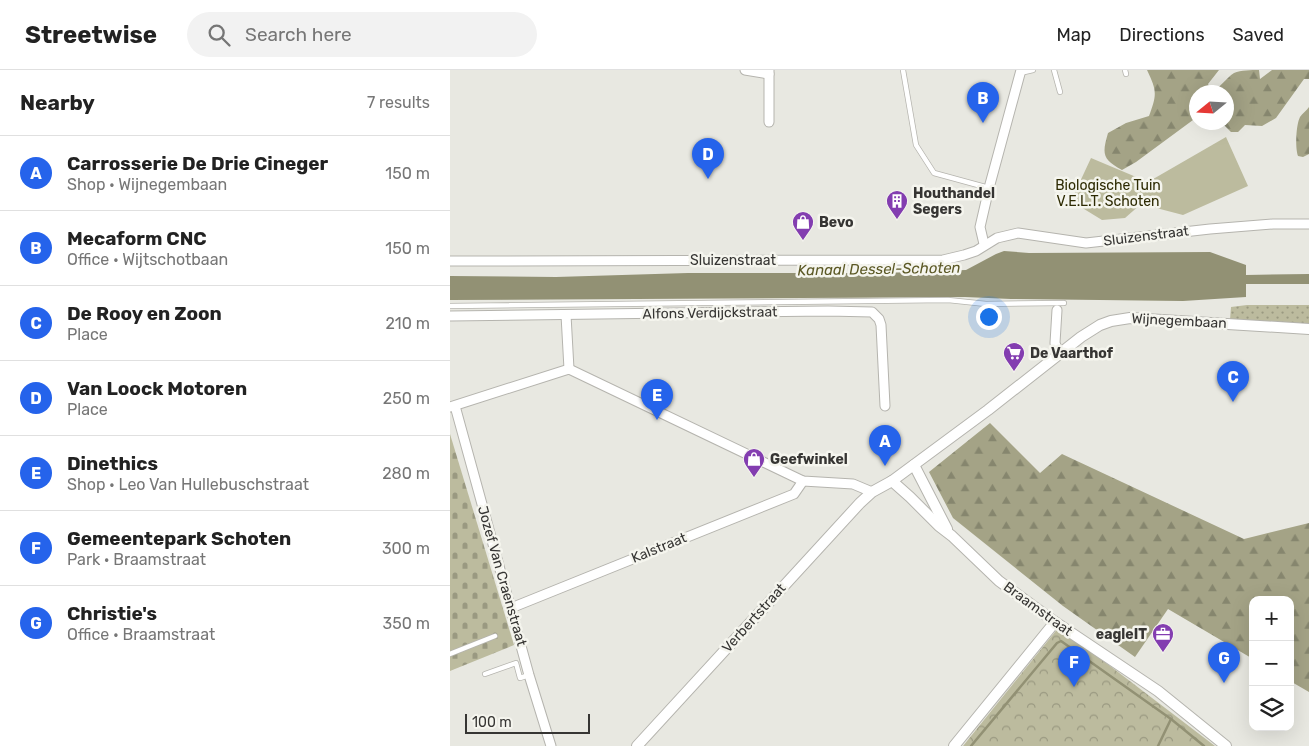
<!DOCTYPE html>
<meta charset="utf-8">
<style>
:root{--surface:#fff;--page:#f2f2f2;--text:#222;--muted:#767676;--line:#e0e0e0;--accent:#2563eb}
body{margin:0;font-family:Rubik,sans-serif;background:var(--page);color:var(--text)}
.controls{position:absolute;right:15px;bottom:15px;display:grid;overflow:hidden;border-radius:10px;box-shadow:0 5px 20px #0002}
.controls button{width:45px;height:45px;display:grid;place-items:center;padding:0;border:0;border-bottom:1px solid var(--line);background:var(--surface);color:var(--text);font:25px sans-serif}
.compass{position:absolute;left:739px;top:15px;width:45px;height:45px;border-radius:50%;background:var(--surface);box-shadow:0 5px 20px #0002;rotate:252deg}
.scale{position:absolute;left:15px;bottom:12px;width:125px;box-sizing:border-box;padding-left:5px;border:2px solid #363533;border-top:0;font-size:14px;line-height:18px;white-space:nowrap;color:#363533;-webkit-text-stroke:4px #f5f5ee;paint-order:stroke}
.you{position:absolute;left:538px;top:246px;width:18px;height:18px;margin:-12px;border:4px solid #fff;border-radius:50%;background:#1a73e8;box-shadow:0 0 0 8px #1a73e833}
.badge{display:grid;place-items:center;width:32px;height:32px;border-radius:50%;background:var(--accent);color:#fff;font-size:16px;font-weight:700}
.pin{position:absolute;translate:-50% -41px;filter:drop-shadow(0 1px 2px #0008)}
.pin::after{content:'';position:absolute;top:26px;width:18px;height:15px;background:inherit;clip-path:polygon(0 0,100% 0,50% 100%)}
.list{margin:0;padding:0;list-style:none}
h2{display:flex;justify-content:space-between;align-items:center;height:65px;margin:0;padding:0 20px;font-size:21px}
h2 small{font-size:16px;font-weight:400;color:var(--muted)}
.list li{display:grid;grid-template-columns:32px 1fr auto;gap:15px;align-items:center;box-sizing:border-box;height:75px;padding:0 20px;border-top:1px solid var(--line)}
.list b{display:block;font-size:19px;white-space:nowrap}
.list p{margin:0;font-size:16px;white-space:nowrap;color:var(--muted)}
.list em{font-size:16px;font-style:normal;color:var(--muted)}
.icon{flex:none;width:28px;height:28px;fill:none;stroke:currentColor;stroke-width:2;stroke-linecap:round;stroke-linejoin:round}
.map{position:relative;flex:none;width:859px;height:676px;overflow:hidden}
header{display:flex;align-items:center;gap:30px;box-sizing:border-box;height:70px;padding:0 25px;background:var(--surface);border-bottom:1px solid var(--line)}
header strong{font-size:24px}
nav{display:flex;gap:28px;margin-inline-start:auto;font-size:18px}
.search{width:350px;height:45px;background:var(--page);display:flex;align-items:center;gap:12px;box-sizing:border-box;padding:0 18px;border-radius:28px;color:var(--muted);font-size:19px}
main{display:flex}
aside{flex:1;background:var(--surface)}
.map>svg:first-child{display:block}
</style>
<header>
<strong>Streetwise</strong>
<div class="search"><svg class="icon" aria-label="search" viewBox="0 0 24 24"><circle cx="10" cy="10" r="6"/><path d="M15 15l6 6"/></svg>Search here</div>
<nav><a>Map</a><a>Directions</a><a>Saved</a></nav>
</header>
<main>
<aside>
<h2>Nearby<small>7 results</small></h2>
<ul class="list">
<li><span class="badge">A</span><div><b>Carrosserie De Drie Cineger</b><p>Shop · Wijnegembaan</p></div><em>150 m</em></li>
<li><span class="badge">B</span><div><b>Mecaform CNC</b><p>Office · Wijtschotbaan</p></div><em>150 m</em></li>
<li><span class="badge">C</span><div><b>De Rooy en Zoon</b><p>Place</p></div><em>210 m</em></li>
<li><span class="badge">D</span><div><b>Van Loock Motoren</b><p>Place</p></div><em>250 m</em></li>
<li><span class="badge">E</span><div><b>Dinethics</b><p>Shop · Leo Van Hullebuschstraat</p></div><em>280 m</em></li>
<li><span class="badge">F</span><div><b>Gemeentepark Schoten</b><p>Park · Braamstraat</p></div><em>300 m</em></li>
<li><span class="badge">G</span><div><b>Christie's</b><p>Office · Braamstraat</p></div><em>350 m</em></li>
</ul>
</aside>
<div class="map">
<svg width="859" height="676" viewBox="0 0 859 676">
<defs>
<pattern id="grass-dots" width="8" height="8" patternUnits="userSpaceOnUse" patternTransform="scale(1.25)"><rect width="8" height="8" fill="#bcbb9e"/><path d="M2 2h.1M6 6h.1" fill="none" stroke="#9a9981" stroke-width="1.8" stroke-linecap="round"/></pattern>
<pattern id="forest-firs" width="22" height="20" patternUnits="userSpaceOnUse" patternTransform="scale(1.25)"><rect width="22" height="20" fill="#a4a386"/><path d="M5 1l3.5 6h-7zM16 11l3.5 6h-7z" fill="#86866e"/></pattern>
<pattern id="cemetery-stones" width="16" height="16" patternUnits="userSpaceOnUse" patternTransform="scale(1.25)"><rect width="16" height="16" fill="#bcbb9e"/><path d="M2 7V4a2 2 0 0 1 4 0v3zM10 15v-3a2 2 0 0 1 4 0v3z" fill="#9a9981"/></pattern>
<pattern id="park-crowns" width="20" height="18" patternUnits="userSpaceOnUse" patternTransform="scale(1.25)"><rect width="20" height="18" fill="#bcbb9e"/><path d="M2 6a3 3 0 1 1 6 0M12 15a3 3 0 1 1 6 0" fill="none" stroke="#9a9981"/></pattern>
</defs>
<rect width="100%" height="100%" fill="#e8e8e1"/>
<!-- grass -->
<polygon fill="url(#grass-dots)" points="797,235 859,235 859,255 780,250 781,237"/>
<!-- forest -->
<g fill="url(#forest-firs)">
<path d="M697 0H769L758 14 762 22C771 17 776 8 784 3 791 0 801 0 809 0L810 9 822 0H859V9H854L826 48 812 56 795 55 788 62H781L772 53 776 52V22H746V46L743 50 686 92 672 100C652 89 652 84 658 63L676 53 699 46C707 24 707 21 697 0Z"/>
<path d="M859 37V84L853 87 848 86C845 77 846 55 850 47 852 44 857 40 859 37Z"/>
<polygon points="540,353 590,403 612,384 794,469 859,453 859,622 840,611 840,530 803,530 803,589 718,539 685,587 613,536 503,448 479,402"/>
</g>
<!-- cemetery -->
<polygon fill="url(#cemetery-stones)" points="0,364 64,575 0,601"/>
<!-- park -->
<polygon fill="url(#park-crowns)" points="609,557 765,676 513,676"/>
<!-- garden -->
<polygon fill="#bcbb9e" points="776,67 798,116 733,145 691,134 675,148 652,150 621,131 641,88 698,112"/>
<!-- water -->
<polygon fill="#929174" points="554,181 579,183 760,182 796,195 796,205 859,204 859,214 796,214 796,227 733,231 561,229 515,227 0,230 0,206 106,207 238,203 425,203 516,200 546,184"/>
<g fill="none" stroke-linecap="round" stroke-linejoin="round">
<!-- stream -->
<g stroke="#929174" stroke-width="2.5">
<polyline points="521,676 607,573 611,571 721,649 754,676"/>
<polyline points="708,676 721,649"/>
</g>
<!-- service casing -->
<g stroke="#b5b4ae" stroke-width="6">
<g id="service">
<polyline points="453,0 466,75 484,103 539,118"/>
<polyline points="604,0 610,22"/>
<polyline points="675,0 676,4"/>
<polyline points="570,3 583,0"/>
<polyline points="0,236 498,230 536,234 614,233"/>
<polyline points="0,584 45,566"/>
<polyline points="35,604 66,593 70,608 79,605"/>
</g>
</g>
<!-- minor casing -->
<g stroke="#b5b4ae" stroke-width="11">
<g id="minor">
<polyline points="295,0 319,4"/>
<polyline points="319,52 319,0"/>
<polyline points="534,174 530,157 539,118 571,0"/>
<polyline points="0,191 493,190 514,185 526,181 547,168 568,163 636,173 760,159 823,154 859,154"/>
<polyline points="607,240 605,273 609,284"/>
<polyline points="116,245 119,299"/>
<polyline points="0,246 378,241 422,242 429,249 431,255 435,336"/>
<polyline points="5,336 79,605 101,676"/>
<polyline points="0,337 119,299 353,411 403,414 422,422"/>
<polyline points="61,538 344,424 353,411"/>
</g>
</g>
<!-- tertiary casing -->
<g stroke="#b5b4ae" stroke-width="12">
<g id="tertiary">
<polyline points="464,395 497,459"/>
<polyline points="442,411 460,427 489,456 502,466 549,511 605,552 708,621 776,676"/>
<polyline points="187,676 410,433 422,422 442,411 538,340 631,267 650,255 661,251 680,248 859,259"/>
<polyline points="504,676 605,552"/>
</g>
</g>
<!-- service -->
<use href="#service" stroke="#fff" stroke-width="4.5"/>
<!-- minor -->
<use href="#minor" stroke="#fff" stroke-width="9"/>
<!-- tertiary -->
<use href="#tertiary" stroke="#fff" stroke-width="10"/>
</g>
<!-- icons -->
<defs>
<g id="building-pin" transform="scale(1.125)"><path d="M0 17L-7.5 6A9.5 9.5 0 1 1 7.5 6Z" fill="#833db0" stroke="#f5f5ee"/><path d="M-4-6H4V6H1V3H-1V6H-4ZM-2.5-4.3h1.7v1.8h-1.7ZM.8-4.3h1.7v1.8H.8ZM-2.5-1h1.7V.8h-1.7ZM.8-1h1.7V.8H.8Z" fill="#fff"/></g>
<g id="shop-pin" transform="scale(1.125)"><path d="M0 17L-7.5 6A9.5 9.5 0 1 1 7.5 6Z" fill="#833db0" stroke="#f5f5ee"/><path d="M-5-2.5h2.3a2.7 3.5 0 0 1 5.4 0H5L5.5 6h-11ZM-1.5-2.5h3a1.5 2.3 0 0 0-3 0Z" fill="#fff"/></g>
<g id="supermarket-pin" transform="scale(1.125)"><path d="M0 17L-7.5 6A9.5 9.5 0 1 1 7.5 6Z" fill="#833db0" stroke="#f5f5ee"/><path d="M-6-5.5h2.5l.6 2H6L4.5 2H-2.5L-4.4-4H-6ZM-1.5 3.2a1.3 1.3 0 1 0 .1 0ZM3 3.2a1.3 1.3 0 1 0 .1 0Z" fill="#fff"/></g>
<g id="office-pin" transform="scale(1.125)"><path d="M0 17L-7.5 6A9.5 9.5 0 1 1 7.5 6Z" fill="#833db0" stroke="#f5f5ee"/><path d="M-6-3h4V-5.5h4V-3h4V5H-6ZM-1-4.5V-3h2v-1.5ZM-6 0V1H6V0Z" fill="#fff"/></g>
</defs>
<g fill-rule="evenodd">
<use href="#building-pin" x="447" y="131"/>
<use href="#shop-pin" x="353" y="152"/>
<use href="#supermarket-pin" x="564" y="283"/>
<use href="#shop-pin" x="304" y="389"/>
<use href="#office-pin" x="713" y="564"/>
</g>
<g text-anchor="middle" dominant-baseline="central" stroke-width="5" stroke-linejoin="round" paint-order="stroke">
<!-- park labels -->
<g font-size="14" fill="#2d2a02" stroke="#f5f5ee">
<text x="658" y="115">Biologische Tuin<tspan x="658" dy="16">V.E.L.T. Schoten</tspan></text>
</g>
<!-- poi labels -->
<g font-size="14" font-weight="bold" fill="#363533" stroke="#f5f5ee" text-anchor="start">
<text x="463" y="123">Houthandel<tspan x="463" dy="16">Segers</tspan></text>
<text x="369" y="152">Bevo</text>
<text x="580" y="283">De Vaarthof</text>
<text x="320" y="389">Geefwinkel</text>
<text x="697" y="564" text-anchor="end">eagleIT</text>
</g>
<!-- street labels -->
<g font-size="14" fill="#363533" stroke="#f5f5ee">
<text transform="translate(696 166) rotate(-7)">Sluizenstraat</text>
<text x="283" y="190">Sluizenstraat</text>
<text transform="translate(260 243) rotate(-1)">Alfons Verdijckstraat</text>
<text transform="translate(729 251) rotate(3)">Wijnegembaan</text>
<text transform="translate(209 478) rotate(-22)">Kalstraat</text>
<text transform="translate(52 506) rotate(74)">Jozef Van Craenstraat</text>
<text transform="translate(588 539) rotate(36)">Braamstraat</text>
<text transform="translate(304 548) rotate(-48)">Verbertstraat</text>
</g>
<!-- water labels -->
<g font-size="15" font-style="italic" fill="#5b5825" stroke="#f5f5ee">
<text transform="translate(429 199) rotate(-1)">Kanaal Dessel-Schoten</text>
</g>
</g>
</svg>
<div class="controls">
<button>+</button>
<button>−</button>
<button><svg class="icon" aria-label="layers" viewBox="0 0 24 24"><path d="M12 4l9 5-9 5-9-5zM3 14l9 5 9-5"/></svg></button>
</div>
<svg class="compass" viewBox="-18 -18 36 36"><path d="M0-13l5 13h-10z" fill="#e53935"/><path d="M0 13l5-13h-10z" fill="#767676"/></svg>
<div class="scale">100 m</div>
<div class="you"></div>
<div class="pin badge" style="left:435px;top:396px">A</div>
<div class="pin badge" style="left:533px;top:53px">B</div>
<div class="pin badge" style="left:783px;top:332px">C</div>
<div class="pin badge" style="left:258px;top:109px">D</div>
<div class="pin badge" style="left:207px;top:350px">E</div>
<div class="pin badge" style="left:624px;top:617px">F</div>
<div class="pin badge" style="left:774px;top:613px">G</div>
</div>
</main>
